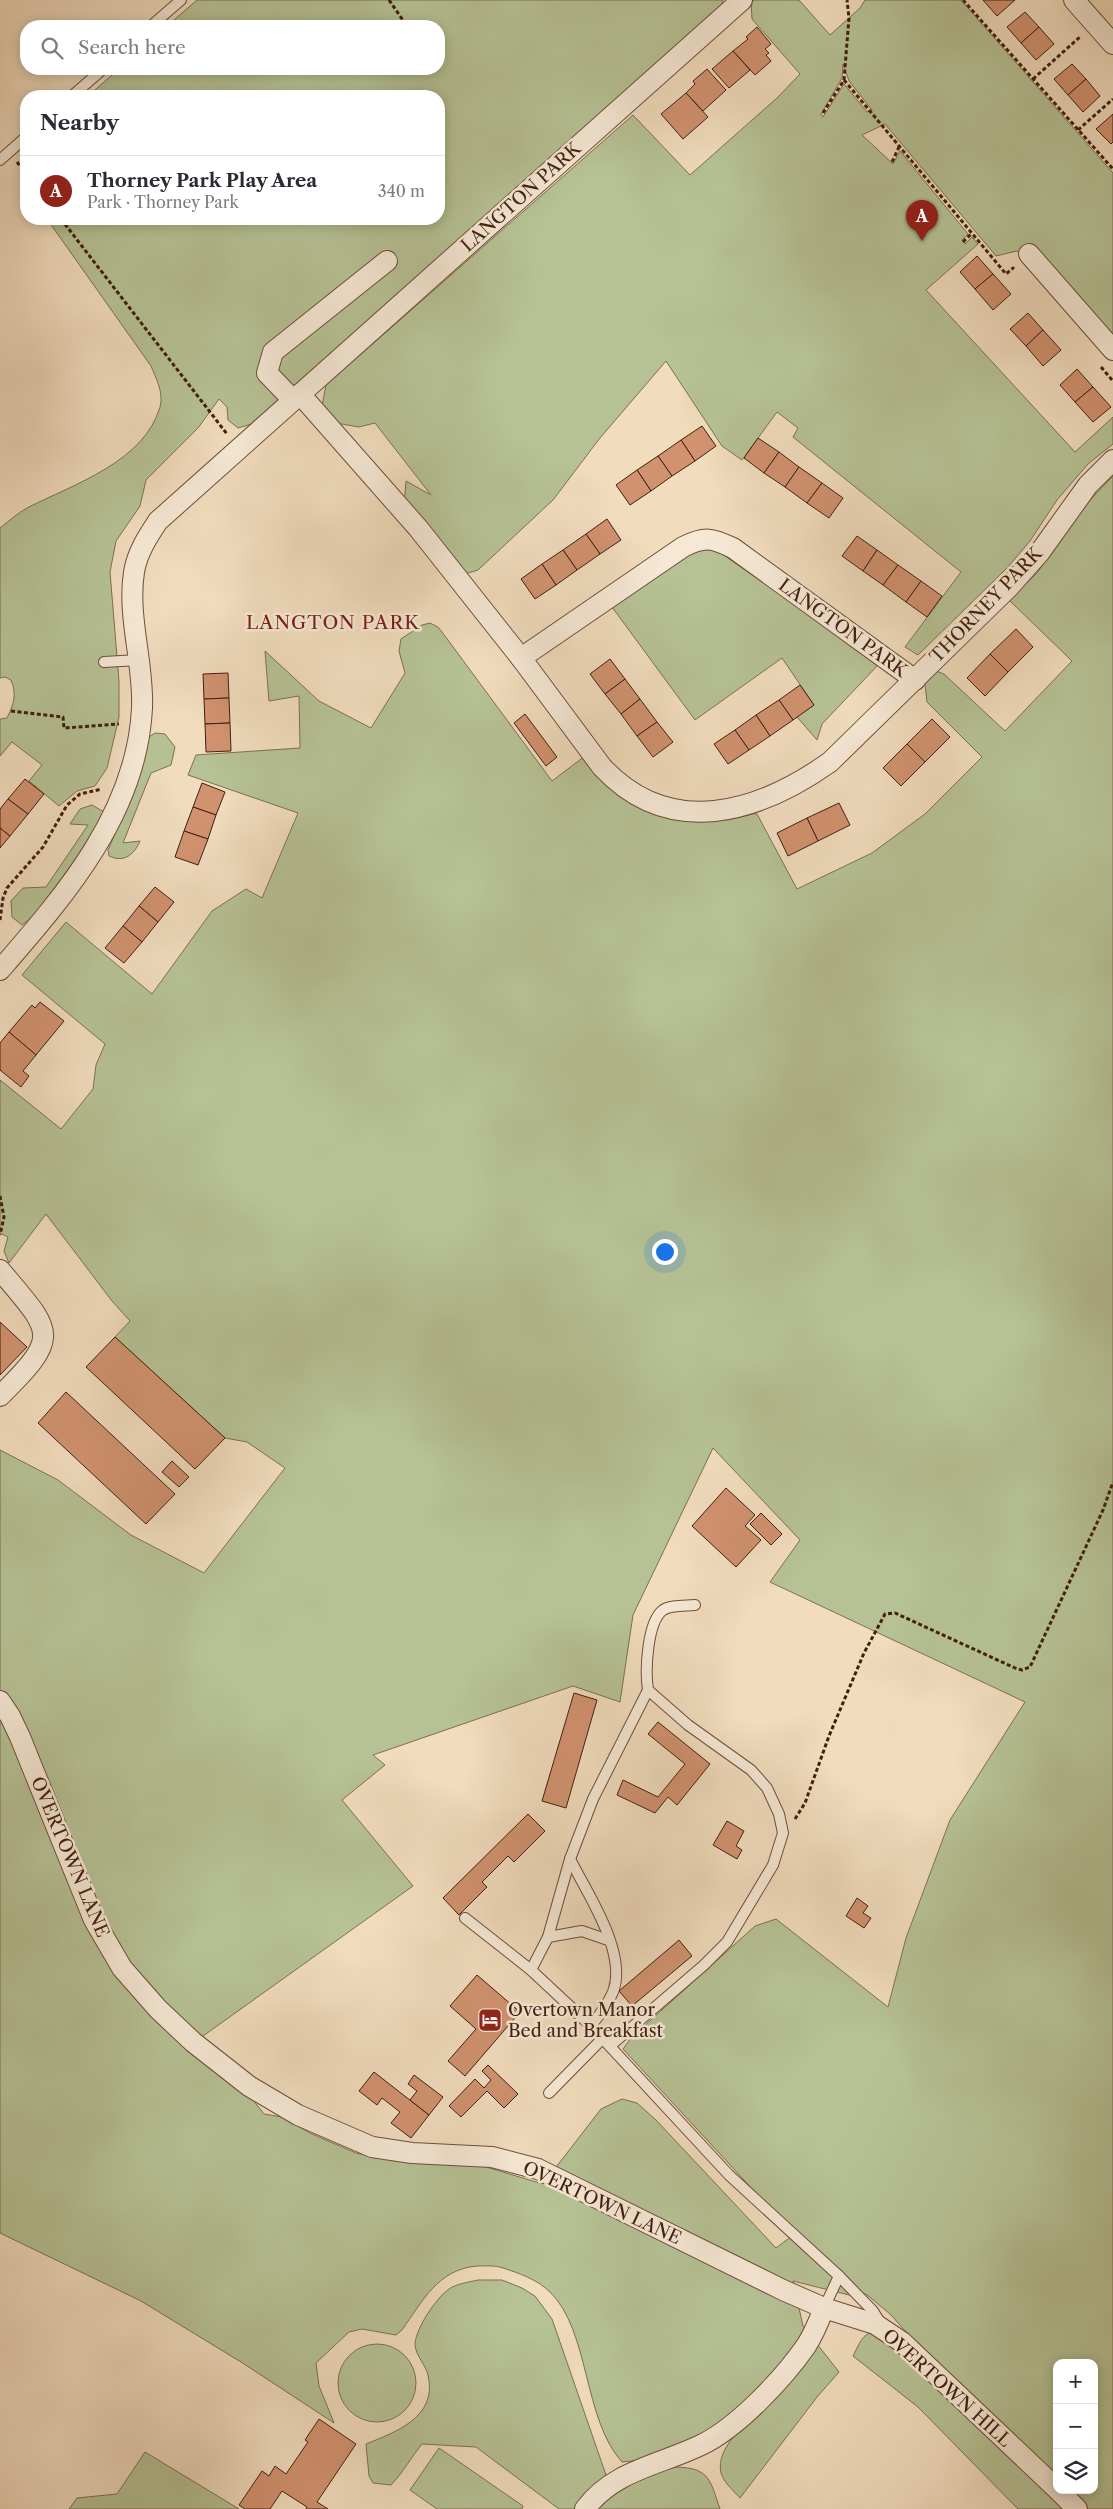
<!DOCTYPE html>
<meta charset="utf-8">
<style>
:root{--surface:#fff;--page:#f2f2f3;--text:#2b2b33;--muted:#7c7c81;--line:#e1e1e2;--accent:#8f2418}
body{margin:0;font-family:"Libre Caslon Text",serif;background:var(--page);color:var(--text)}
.controls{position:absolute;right:15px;bottom:15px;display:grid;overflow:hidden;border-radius:10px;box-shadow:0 2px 12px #0003}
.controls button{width:45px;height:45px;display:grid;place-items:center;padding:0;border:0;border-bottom:1px solid var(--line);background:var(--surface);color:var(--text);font:25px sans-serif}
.you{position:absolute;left:664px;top:1251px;width:18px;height:18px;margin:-12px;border:4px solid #fff;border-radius:50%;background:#1a73e8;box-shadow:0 0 0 8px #1a73e833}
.badge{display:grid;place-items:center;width:32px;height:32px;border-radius:50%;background:var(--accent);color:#fff;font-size:16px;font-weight:700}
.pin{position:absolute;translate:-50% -41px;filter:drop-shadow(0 1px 2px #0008)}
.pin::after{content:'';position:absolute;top:26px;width:18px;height:15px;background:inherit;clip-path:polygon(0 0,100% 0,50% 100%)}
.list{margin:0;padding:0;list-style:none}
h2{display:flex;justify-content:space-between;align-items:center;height:65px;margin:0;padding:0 20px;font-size:21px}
h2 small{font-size:16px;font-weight:400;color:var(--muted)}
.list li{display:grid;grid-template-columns:32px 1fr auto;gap:15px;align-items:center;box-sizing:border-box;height:70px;padding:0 20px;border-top:1px solid var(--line)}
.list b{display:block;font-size:19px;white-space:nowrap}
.list p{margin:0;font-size:16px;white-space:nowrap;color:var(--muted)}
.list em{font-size:16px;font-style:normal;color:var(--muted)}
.icon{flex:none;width:28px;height:28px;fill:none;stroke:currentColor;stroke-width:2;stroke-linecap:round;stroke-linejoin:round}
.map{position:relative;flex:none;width:1113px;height:2509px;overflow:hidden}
.search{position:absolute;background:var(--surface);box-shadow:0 2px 12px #0003;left:20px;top:20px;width:425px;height:55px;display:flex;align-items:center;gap:12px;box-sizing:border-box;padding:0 18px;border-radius:20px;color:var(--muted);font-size:19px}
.panel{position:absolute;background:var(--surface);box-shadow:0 2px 12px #0003;left:20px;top:90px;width:425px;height:135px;border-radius:20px}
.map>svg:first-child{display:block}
</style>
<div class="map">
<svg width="1113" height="2509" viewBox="0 0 1113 2509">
<rect width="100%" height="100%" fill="#f1dcbe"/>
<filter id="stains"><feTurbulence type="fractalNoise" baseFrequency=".004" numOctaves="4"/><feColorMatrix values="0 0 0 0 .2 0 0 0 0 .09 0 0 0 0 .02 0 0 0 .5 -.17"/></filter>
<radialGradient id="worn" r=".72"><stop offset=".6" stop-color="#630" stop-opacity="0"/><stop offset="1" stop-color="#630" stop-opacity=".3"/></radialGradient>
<!-- green -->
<g fill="#b6c295" stroke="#7c7052" fill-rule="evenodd">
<path d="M197 0H723L720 11 262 421 238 428 228 420 227 407 219 399 198 428 146 480 140 506 116 541 110 572 119 681V717L107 768 95 786 77 791 59 806 29 781 42 765 12 742 0 756V719L7 718C14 704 17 694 11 680L5 677 0 678V528C9 521 18 513 27 508 74 484 144 462 160 407 164 393 156 378 151 366L47 219H439V96H88L119 69H439V26H167Z"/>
<path d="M754 0H799L830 35 860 8 865 0H961L1113 173V357L1017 251 996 256 885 124 862 135 893 164 900 151 968 234 962 240 965 244 972 237 978 244 926 290 1075 452 1113 417V444L1088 464 1057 500 1030 541 1008 567 918 655 905 647 961 572 793 437 798 428 777 412 742 460 722 446 666 361 600 438 553 500 478 570 458 576 404 506 406 481 431 495 375 423 359 427 330 422 321 411 326 385 633 115 690 175 777 98 800 74 752 19 751 3ZM843 64 849 81 872 110 867 112 844 84 823 117 821 114 842 78Z"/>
<path d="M1113 476V2509H1018L918 2407 853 2356C859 2345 862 2332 876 2332L907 2361 909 2360 918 2345 890 2314 866 2294 849 2295 793 2281 803 2326 839 2372 817 2397 740 2498C733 2490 724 2483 721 2473 715 2447 748 2423 763 2406 721 2428 670 2459 622 2462 583 2419 590 2331 550 2292 538 2280 519 2273 503 2268 494 2265 486 2266 477 2266 438 2269 422 2302 402 2330L396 2335 362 2329 349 2332 316 2363 319 2386 334 2423 241 2362 141 2301 0 2233V1450L58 1480 131 1535 204 1573 285 1468 247 1442 225 1438 115 1337 130 1321 112 1301 46 1214 9 1263 4 1251 8 1237 0 1233V1080L61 1129 93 1089 96 1065 105 1044 22 975 66 922 152 994 212 911 246 889 262 898 298 813 188 775 196 755 300 748 299 696 269 701 265 651 319 701 371 728 405 673 399 651 401 639 422 625 430 623 438 627 445 636 552 781 589 753 636 802 757 814 797 889 872 853 925 814 982 757 927 702 925 684 936 671 944 674 1005 731 1072 661 1009 600 1037 573 1087 503ZM713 1448 800 1540 770 1582 1025 1702 950 1820 906 1938 888 2007 776 1919 755 1926 631 2038 623 2049 792 2232V2236L776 2248 656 2120 637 2103 622 2099 601 2109 543 2184 476 2164 374 2157 356 2153 310 2133 282 2117 264 2114 203 2036 413 1886 342 1800 385 1765 373 1755 573 1686 620 1702 633 1615ZM1057 2363H1094V2490H1057Z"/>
<polygon points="703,546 715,549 879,664 822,724 817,740 797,717 814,705 782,658 695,720 612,607"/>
<path d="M155 733 165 734 175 747 171 765 151 773 123 843 140 841C134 855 124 863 109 856L108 850 123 815 149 737Z"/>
<path d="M92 805 104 812 103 818C83 849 52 904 22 925L12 917 11 901 23 888 46 887 88 825 70 824 80 809Z"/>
<path d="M478 2280H502L522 2288 535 2296 552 2319 606 2475 575 2509H559L476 2447 422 2444C411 2457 403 2473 391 2485L373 2483 369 2476 366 2444C396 2432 438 2417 428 2375 426 2365 415 2355 415 2344 416 2328 436 2298 449 2289 456 2284 469 2282 478 2280Z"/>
<circle cx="377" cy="2383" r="39"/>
<polygon points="439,2448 523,2506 522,2509 437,2509 410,2490"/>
<polygon points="145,2452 239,2509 69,2509 77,2498 117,2494"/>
<path d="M676 2467C710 2468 710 2480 720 2509H595C616 2487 647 2474 676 2467Z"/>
</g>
<!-- building -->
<g fill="#d19270" stroke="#411e0f">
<polygon points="983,0 1015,0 997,16"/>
<polygon points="1025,12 1039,27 1021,43 1007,27"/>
<polygon points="757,27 771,44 765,49 769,53 766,55 771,61 755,75 733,51 748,39 746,37"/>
<polygon points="1039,27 1054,44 1036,60 1021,43"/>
<polygon points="733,51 750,70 729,88 712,69"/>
<polygon points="1072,64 1086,79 1068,95 1054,79"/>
<polygon points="707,69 726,90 703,111 686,93 695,84 693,81"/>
<polygon points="1086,79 1100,96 1083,112 1068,95"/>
<polygon points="686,93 708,117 683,139 661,114"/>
<polygon points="1113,114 1113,142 1111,144 1096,129"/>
<polygon points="977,256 993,274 975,289 960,272"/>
<polygon points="993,274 1011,294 993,310 975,289"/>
<polygon points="1028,313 1043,330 1026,346 1010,329"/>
<polygon points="1043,330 1061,350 1043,366 1026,346"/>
<polygon points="1077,369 1093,387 1075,402 1060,385"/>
<polygon points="1093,387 1111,407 1093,422 1075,402"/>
<polygon points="702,426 716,446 695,461 681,440"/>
<polygon points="758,438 779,452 764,473 744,458"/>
<polygon points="681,440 695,461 672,476 658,456"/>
<polygon points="779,452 799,467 785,487 764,473"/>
<polygon points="658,456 672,476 651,491 637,470"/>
<polygon points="799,467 822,483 807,503 785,487"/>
<polygon points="637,470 651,491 630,505 616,485"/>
<polygon points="822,483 843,498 829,518 807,503"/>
<polygon points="607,519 621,540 600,554 586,534"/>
<polygon points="586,534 600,554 577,570 563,550"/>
<polygon points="857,536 877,550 863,571 842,556"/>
<polygon points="563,550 577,570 556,585 542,564"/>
<polygon points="877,550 898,565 883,585 863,571"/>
<polygon points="542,564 556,585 535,599 521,579"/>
<polygon points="898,565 921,581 906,602 883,585"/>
<polygon points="921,581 942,596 927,617 906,602"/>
<polygon points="1016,629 1033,647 1008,672 990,654"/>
<polygon points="990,654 1008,672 985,696 967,678"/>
<polygon points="610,659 625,679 605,694 590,674"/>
<polygon points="228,673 229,698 204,699 203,674"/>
<polygon points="625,679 640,699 621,714 605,694"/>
<polygon points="800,685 814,705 793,720 779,700"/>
<polygon points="229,698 230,723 205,724 204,699"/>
<polygon points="640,699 657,722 637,736 621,714"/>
<polygon points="779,700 793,720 770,736 756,715"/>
<polygon points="525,714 557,757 546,766 514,723"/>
<polygon points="756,715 770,736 749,750 735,730"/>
<polygon points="932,719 950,737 925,762 907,744"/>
<polygon points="657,722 673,742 653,757 637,736"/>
<polygon points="230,723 231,751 206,752 205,724"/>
<polygon points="735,730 749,750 728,764 714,744"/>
<polygon points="907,744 925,762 901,786 883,768"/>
<polygon points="25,779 44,794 28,814 8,799"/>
<polygon points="202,783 225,792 216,815 193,807"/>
<polygon points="8,799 28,814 10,836 0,828 0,809"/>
<polygon points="839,803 850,825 818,841 807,818"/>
<polygon points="193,807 216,815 208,839 184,831"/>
<polygon points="807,818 818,841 788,856 777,833"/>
<polygon points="0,828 10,836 0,848"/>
<polygon points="184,831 208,839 198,865 175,857"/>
<polygon points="155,887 174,902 158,922 139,906"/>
<polygon points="139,906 158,922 142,942 123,926"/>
<polygon points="123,926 142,942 124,963 105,948"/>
<polygon points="40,1002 64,1021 36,1055 9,1032 32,1005 35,1008"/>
<polygon points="9,1032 36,1055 23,1071 29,1076 21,1087 0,1070 0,1043"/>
<polygon points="0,1322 27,1347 0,1375"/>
<polygon points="115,1337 225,1438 195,1469 86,1367"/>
<polygon points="66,1392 175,1494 146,1524 38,1423"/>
<polygon points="172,1461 189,1477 179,1487 162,1472"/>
<polygon points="726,1488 755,1515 745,1526 761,1540 736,1567 692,1526"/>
<polygon points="761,1513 782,1534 771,1545 750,1524"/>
<polygon points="574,1693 597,1700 566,1808 542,1801"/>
<polygon points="658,1722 710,1764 677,1805 668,1797 655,1813 617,1795 623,1780 658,1797 685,1764 648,1734"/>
<polygon points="528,1814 545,1831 514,1862 508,1856 482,1882 487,1887 459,1915 443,1898"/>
<polygon points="727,1821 744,1831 736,1846 742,1850 737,1859 713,1845"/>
<polygon points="857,1898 868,1906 863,1913 871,1918 864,1928 846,1916"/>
<polygon points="679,1940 692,1956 632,2006 619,1991"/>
<polygon points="477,1975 520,2012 465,2076 448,2061 476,2029 450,2006"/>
<polygon points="488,2065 518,2094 504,2108 487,2091 461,2117 449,2106 475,2079 484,2088 491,2080 482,2071"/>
<polygon points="374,2072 429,2115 411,2138 391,2123 400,2112 382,2098 377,2105 359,2091"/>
<polygon points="414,2075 443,2097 429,2115 410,2100 417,2091 408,2084"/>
<polygon points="319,2419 356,2444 317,2502 328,2509 306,2509 307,2507 282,2491 270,2509 245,2509 239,2505 262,2471 269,2476 275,2466 286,2474 308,2442 305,2440"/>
</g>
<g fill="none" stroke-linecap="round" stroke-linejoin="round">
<!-- service casing -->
<g stroke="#6d4e3b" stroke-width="12">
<g id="service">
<polyline points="151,26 181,0"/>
<polyline points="72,96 103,69"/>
<polyline points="0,160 26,137"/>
<polyline points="104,662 139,660"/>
<path d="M570 1859C587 1893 626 1950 614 1989 610 2002 599 2015 591 2026"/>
<polyline points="465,1918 531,1970 591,2026 729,2175 839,2276 824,2308"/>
<polyline points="548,1937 582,1931 608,1940"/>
<polyline points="531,1970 548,1937 570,1859 593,1799 648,1690"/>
<path d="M610 2046 704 1965 727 1942 773 1865 783 1833 779 1814 767 1788 751 1770 688 1725 648 1690C645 1671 647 1622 663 1610 670 1605 686 1606 695 1605"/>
<polyline points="549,2093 603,2038"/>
<polyline points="839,2276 873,2311 881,2324"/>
</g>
</g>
<!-- minor casing -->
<g stroke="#6d4e3b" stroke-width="22">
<g id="minor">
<polyline points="1074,0 1113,44"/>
<polyline points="1029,254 1113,350"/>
<path d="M300 394 418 528 521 658 602 767C670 840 758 813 830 762L1009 587 1040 552 1088 485 1113 460"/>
<polyline points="293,400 267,373 273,352 387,261"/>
<path d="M521 658 683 547C705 536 712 538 733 548L915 680"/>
<path d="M0 970C65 895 137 813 142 708 144 663 127 617 134 572 137 553 148 536 158 521L742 0"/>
<path d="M0 1270C53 1333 62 1335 0 1396"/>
<polyline points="0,1701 10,1716 20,1737 94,1920 122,1968 158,2009 193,2042 249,2086 298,2115 372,2147 412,2153 492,2157 538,2169 783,2290 824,2308 875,2324 902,2342 1057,2489"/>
<polyline points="1058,2490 1077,2509"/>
<path d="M585 2509C614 2470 660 2465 701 2445 737 2428 783 2379 806 2346 814 2334 819 2321 824 2308"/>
</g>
</g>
<!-- path -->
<g stroke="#411e0f" stroke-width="3" stroke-dasharray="4 2.5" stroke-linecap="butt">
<polyline points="389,0 407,26"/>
<polyline points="963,0 1113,169"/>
<polyline points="1033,79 1081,36"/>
<polyline points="844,80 1006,274 1013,268 1014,269"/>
<polyline points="823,113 844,80 849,18 847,0"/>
<polyline points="1078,130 1113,99"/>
<polyline points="17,162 26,173"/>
<polyline points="892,162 899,147"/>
<polyline points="61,219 227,434"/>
<polyline points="963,242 971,234"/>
<polyline points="1101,367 1113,381"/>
<polyline points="11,711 63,717 64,728 119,724"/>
<polyline points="0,920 3,898 7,888 43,847 67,805 80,794 102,789"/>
<polyline points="0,1196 4,1217 0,1235"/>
<polyline points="795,1819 805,1803 829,1736 864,1653 885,1614 895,1613 1015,1668 1022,1670 1030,1667 1103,1510 1113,1482"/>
</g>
<!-- service -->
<use href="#service" stroke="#f6e8d5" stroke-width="10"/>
<!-- minor -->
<use href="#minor" stroke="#f6e8d5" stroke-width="20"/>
</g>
<!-- icons -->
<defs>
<g id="hotel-square" transform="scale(1.25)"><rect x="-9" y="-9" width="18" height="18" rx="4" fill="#8f2418" stroke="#f6e8d5"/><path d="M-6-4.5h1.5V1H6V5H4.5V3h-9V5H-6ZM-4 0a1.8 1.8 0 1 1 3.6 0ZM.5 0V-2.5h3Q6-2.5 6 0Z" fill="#fff"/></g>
</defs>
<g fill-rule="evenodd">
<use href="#hotel-square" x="490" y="2020"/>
</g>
<g text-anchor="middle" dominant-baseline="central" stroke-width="5" stroke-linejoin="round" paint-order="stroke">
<!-- street labels -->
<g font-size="18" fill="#411e0f" stroke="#f6e8d5">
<text transform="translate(521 197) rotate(-42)">LANGTON PARK</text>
<text transform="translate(986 605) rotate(-46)">THORNEY PARK</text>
<text transform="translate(843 628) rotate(36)">LANGTON PARK</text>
<text transform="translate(70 1857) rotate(67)">OVERTOWN LANE</text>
<text transform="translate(602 2203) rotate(25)">OVERTOWN LANE</text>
<text transform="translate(947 2388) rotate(42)">OVERTOWN HILL</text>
</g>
<!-- poi labels -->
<g font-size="18" fill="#411e0f" stroke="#f6e8d5" text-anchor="start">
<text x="508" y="2010">Overtown Manor<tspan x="508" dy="21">Bed and Breakfast</tspan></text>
</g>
<!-- neighbourhood labels -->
<g font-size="19" letter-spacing="1" fill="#7a1f14" stroke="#f6e8d5">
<text x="333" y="622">LANGTON PARK</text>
</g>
</g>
<rect width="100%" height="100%" filter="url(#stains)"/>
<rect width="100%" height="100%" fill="url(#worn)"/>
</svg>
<div class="controls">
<button>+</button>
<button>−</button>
<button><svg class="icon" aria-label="layers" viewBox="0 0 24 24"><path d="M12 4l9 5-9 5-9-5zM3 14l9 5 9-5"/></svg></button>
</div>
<div class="you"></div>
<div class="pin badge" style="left:922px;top:241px">A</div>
<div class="search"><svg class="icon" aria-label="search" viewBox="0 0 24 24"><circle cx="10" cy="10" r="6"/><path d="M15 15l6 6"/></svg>Search here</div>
<section class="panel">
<h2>Nearby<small></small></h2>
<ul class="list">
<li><span class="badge">A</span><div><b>Thorney Park Play Area</b><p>Park · Thorney Park</p></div><em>340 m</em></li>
</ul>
</section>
</div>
